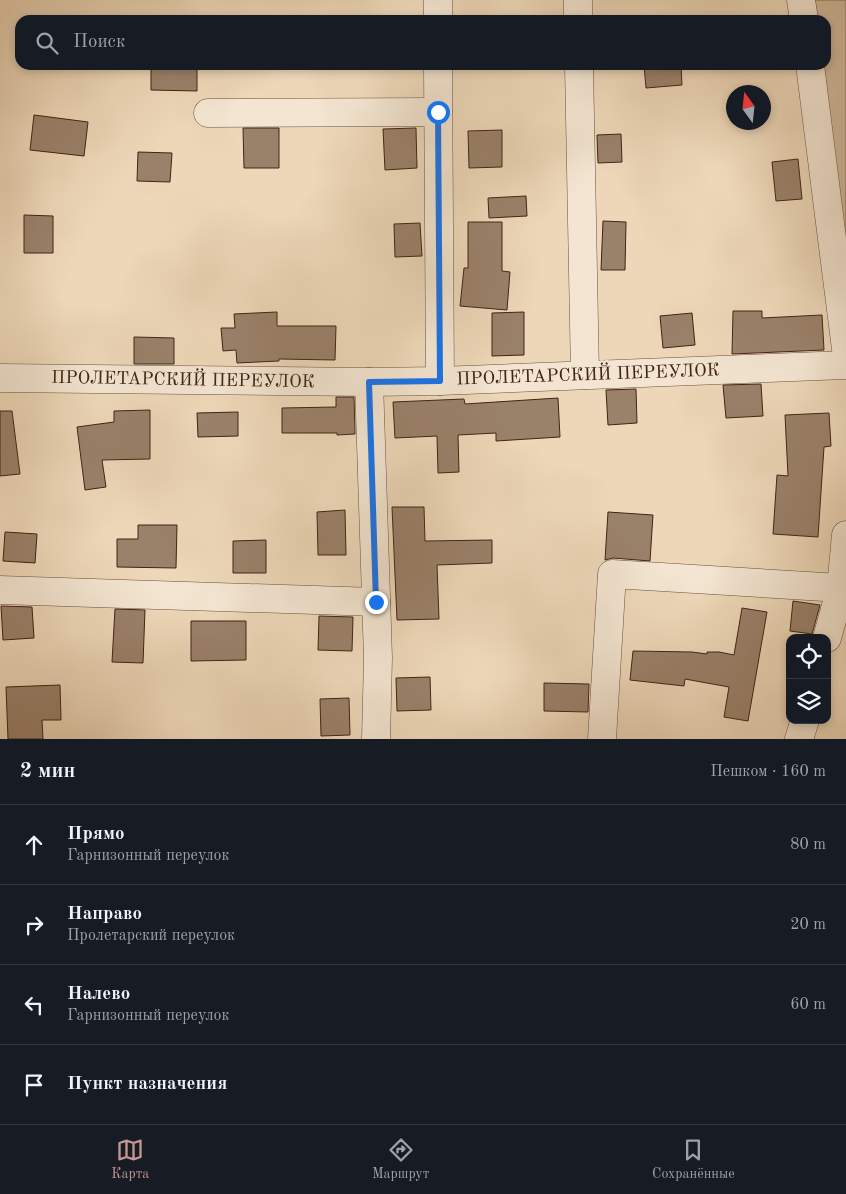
<!DOCTYPE html>
<html lang="ru">
<meta charset="utf-8">
<style>
:root{--surface:#171b24;--page:#242831;--text:#f1f3f6;--muted:#9ea1a6;--line:#363941;--accent:#c59692}
body{margin:0;font-family:"Old Standard TT",serif;background:var(--page);color:var(--text)}
.controls{position:absolute;right:15px;bottom:15px;display:grid;overflow:hidden;border-radius:10px;box-shadow:0 2px 8px #0003}
.controls button{width:45px;height:45px;display:grid;place-items:center;padding:0;border:0;border-bottom:1px solid var(--line);background:var(--surface);color:var(--text);font:25px sans-serif}
.compass{position:absolute;left:726px;top:85px;width:45px;height:45px;border-radius:50%;background:var(--surface);box-shadow:0 2px 8px #0003;rotate:345deg}
.stop{position:absolute;width:15px;height:15px;margin:-11px;border:4px solid #1a73e8;border-radius:50%;background:#fff}
.stop.end{background:#1a73e8;border-color:#fff;box-shadow:0 1px 5px #0008}
.list{margin:0;padding:0;list-style:none}
h2{display:flex;justify-content:space-between;align-items:center;height:65px;margin:0;padding:0 20px;font-size:21px}
h2 small{font-size:16px;font-weight:400;color:var(--muted)}
.list li{display:grid;grid-template-columns:32px 1fr auto;gap:15px;align-items:center;box-sizing:border-box;height:80px;padding:0 20px;border-top:1px solid var(--line)}
.list b{display:block;font-size:19px;white-space:nowrap}
.list p{margin:0;font-size:16px;white-space:nowrap;color:var(--muted)}
.list em{font-size:16px;font-style:normal;color:var(--muted)}
.icon{flex:none;width:28px;height:28px;fill:none;stroke:currentColor;stroke-width:2;stroke-linecap:round;stroke-linejoin:round}
.map{position:relative;flex:none;width:846px;height:739px;overflow:hidden}
.search{position:absolute;background:var(--surface);box-shadow:0 2px 8px #0003;left:15px;right:15px;top:15px;height:55px;display:flex;align-items:center;gap:12px;box-sizing:border-box;padding:0 18px;border-radius:15px;color:var(--muted);font-size:19px}
.sheet{height:385px;background:var(--surface)}
nav{display:flex;justify-content:space-around;align-items:center;box-sizing:border-box;height:70px;border-top:1px solid var(--line);background:var(--surface);font-size:14px;color:var(--muted)}
nav a{display:grid;justify-items:center;gap:2px}
nav .on{color:var(--accent)}
.map>svg:first-child{display:block}
</style>
<div class="map">
<svg width="846" height="739" viewBox="0 0 846 739">
<rect width="100%" height="100%" fill="#edd7b8"/>
<filter id="stains"><feTurbulence type="fractalNoise" baseFrequency=".004" numOctaves="4"/><feColorMatrix values="0 0 0 0 .2 0 0 0 0 .09 0 0 0 0 .02 0 0 0 .5 -.17"/></filter>
<radialGradient id="worn" r=".72"><stop offset=".6" stop-color="#630" stop-opacity="0"/><stop offset="1" stop-color="#630" stop-opacity=".3"/></radialGradient>
<!-- green -->
<polygon fill="#d0b99c" stroke="#886e59" points="815,0 846,0 846,248 823,65 826,65 826,20 817,20"/>
<!-- building -->
<g fill="#9a816a" stroke="#402416">
<polygon points="151,65 197,65 197,91 151,90"/>
<polygon points="644,65 681,65 682,85 646,88"/>
<polygon points="34,115 88,122 84,156 30,150"/>
<polygon points="243,128 279,128 279,168 244,168"/>
<polygon points="416,128 417,168 385,170 383,129"/>
<polygon points="502,130 502,167 469,168 468,131"/>
<polygon points="621,134 622,162 598,163 597,135"/>
<polygon points="138,152 172,153 170,182 137,181"/>
<polygon points="798,159 802,199 776,201 772,162"/>
<polygon points="526,196 527,216 489,218 488,198"/>
<polygon points="24,215 53,216 53,253 24,253"/>
<polygon points="603,221 626,222 625,270 601,270"/>
<polygon points="468,222 502,222 502,271 510,272 507,310 460,306 464,268 468,268"/>
<polygon points="420,223 422,256 395,257 394,224"/>
<polygon points="733,311 762,311 762,318 822,315 824,350 732,354"/>
<polygon points="277,312 277,326 336,326 335,360 279,359 279,361 237,363 236,350 223,351 221,328 235,328 234,314"/>
<polygon points="524,312 524,355 492,356 492,313"/>
<polygon points="692,313 695,345 663,348 660,316"/>
<polygon points="134,337 174,338 174,364 134,364"/>
<polygon points="761,384 763,416 726,418 723,385"/>
<polygon points="636,389 637,423 608,425 606,390"/>
<polygon points="336,397 354,397 355,434 337,435 337,433 282,433 282,408 336,407"/>
<polygon points="558,398 560,437 496,441 496,433 458,435 459,472 438,473 437,436 395,438 393,402 464,399 465,404"/>
<polygon points="150,410 150,459 102,460 106,487 85,490 77,427 114,422 114,411"/>
<polygon points="0,411 12,411 20,474 0,476"/>
<polygon points="238,412 238,436 198,437 197,413"/>
<polygon points="829,413 831,446 824,447 818,537 773,534 777,475 788,476 785,415"/>
<polygon points="392,507 424,507 425,541 492,540 492,563 437,565 439,619 397,620"/>
<polygon points="345,510 346,555 318,555 317,512"/>
<polygon points="608,512 653,515 650,561 613,558 605,560"/>
<polygon points="138,525 177,525 176,568 117,567 117,539 138,539"/>
<polygon points="5,532 37,534 35,563 3,561"/>
<polygon points="266,540 266,573 233,573 233,541"/>
<polygon points="793,601 820,605 812,634 790,631"/>
<polygon points="1,606 32,607 34,638 3,640"/>
<polygon points="742,608 767,612 748,721 724,717 729,687 685,679 684,686 630,680 633,651 692,652 707,654 707,652 719,652 734,655"/>
<polygon points="115,609 145,610 143,663 112,662"/>
<polygon points="319,616 353,617 352,651 318,650"/>
<polygon points="191,621 246,621 246,660 191,661"/>
<polygon points="430,677 431,710 397,711 396,678"/>
<polygon points="544,683 589,684 588,712 544,711"/>
<polygon points="60,685 61,720 42,720 43,739 8,739 6,687"/>
<polygon points="349,698 350,735 321,736 320,699"/>
</g>
<g fill="none" stroke-linecap="round" stroke-linejoin="round">
<!-- minor casing -->
<g stroke="#6b513e" stroke-width="29">
<g id="minor">
<polyline points="438,0 438,20"/>
<polyline points="578,0 578,20"/>
<polyline points="801,0 804,20"/>
<polyline points="438,65 440,381"/>
<polyline points="579,65 585,375"/>
<polyline points="810,65 846,349"/>
<polyline points="208,113 438,112"/>
<polyline points="0,378 369,382 440,381 846,365"/>
<polyline points="369,382 378,658 376,739"/>
<polyline points="0,590 376,602"/>
<polyline points="827,638 841,588 846,535"/>
<polyline points="602,739 612,574 841,588"/>
<polyline points="799,739 805,720"/>
</g>
</g>
<!-- minor -->
<use href="#minor" stroke="#f3e5d1" stroke-width="28"/>
</g>
<g fill="none" stroke-linecap="round" stroke-linejoin="round">
<!-- route -->
<polyline stroke="#1a73e8" stroke-width="6" points="376,602 369,382 440,381 438,112"/>
</g>
<g text-anchor="middle" dominant-baseline="central" stroke-width="4.5" stroke-linejoin="round" paint-order="stroke">
<!-- street labels -->
<g font-size="18" fill="#402416" stroke="#f3e5d1">
<text transform="translate(588 375) rotate(-2)">ПРОЛЕТАРСКИЙ ПЕРЕУЛОК</text>
<text transform="translate(183 380) rotate(1)">ПРОЛЕТАРСКИЙ ПЕРЕУЛОК</text>
</g>
</g>
<rect width="100%" height="100%" filter="url(#stains)"/>
<rect width="100%" height="100%" fill="url(#worn)"/>
</svg>
<div class="controls">
<button><svg class="icon" aria-label="locate" viewBox="0 0 24 24"><circle cx="12" cy="12" r="6"/><path d="M12 2v4M12 18v4M2 12h4M18 12h4"/></svg></button>
<button><svg class="icon" aria-label="layers" viewBox="0 0 24 24"><path d="M12 4l9 5-9 5-9-5zM3 14l9 5 9-5"/></svg></button>
</div>
<svg class="compass" viewBox="-18 -18 36 36"><path d="M0-13l5 13h-10z" fill="#e53935"/><path d="M0 13l5-13h-10z" fill="#9ea1a6"/></svg>
<div class="stop" style="left:438px;top:112px"></div>
<div class="stop end" style="left:376px;top:602px"></div>
<div class="search"><svg class="icon" aria-label="search" viewBox="0 0 24 24"><circle cx="10" cy="10" r="6"/><path d="M15 15l6 6"/></svg>Поиск</div>
</div>
<section class="sheet">
<h2>2 мин<small>Пешком · 160 m</small></h2>
<ul class="list">
<li><svg class="icon" aria-label="ahead" viewBox="0 0 24 24"><path d="M12 20V5M6 11l6-6 6 6"/></svg><div><b>Прямо</b><p>Гарнизонный переулок</p></div><em>80 m</em></li>
<li><svg class="icon" aria-label="right" viewBox="0 0 24 24"><path d="M7 20v-9h11M14 6l5 5-5 5"/></svg><div><b>Направо</b><p>Пролетарский переулок</p></div><em>20 m</em></li>
<li><svg class="icon" aria-label="left" viewBox="0 0 24 24"><path d="M17 20v-9H6M10 6l-5 5 5 5"/></svg><div><b>Налево</b><p>Гарнизонный переулок</p></div><em>60 m</em></li>
<li><svg class="icon" aria-label="arrive" viewBox="0 0 24 24"><path d="M6 21V4h12l-3 4 3 4H6"/></svg><div><b>Пункт назначения</b></div></li>
</ul>
</section>
<nav>
<a class="on"><svg class="icon" aria-label="map" viewBox="0 0 24 24"><path d="M3 6l6-2 6 2 6-2v14l-6 2-6-2-6 2zM9 4v14M15 6v14"/></svg>Карта</a>
<a><svg class="icon" aria-label="directions" viewBox="0 0 24 24"><path d="M12 3l9 9-9 9-9-9zM9 14v-3h6M13 9l2 2-2 2"/></svg>Маршрут</a>
<a><svg class="icon" aria-label="saved" viewBox="0 0 24 24"><path d="M7 4h10v16l-5-4-5 4z"/></svg>Сохранённые</a>
</nav>
